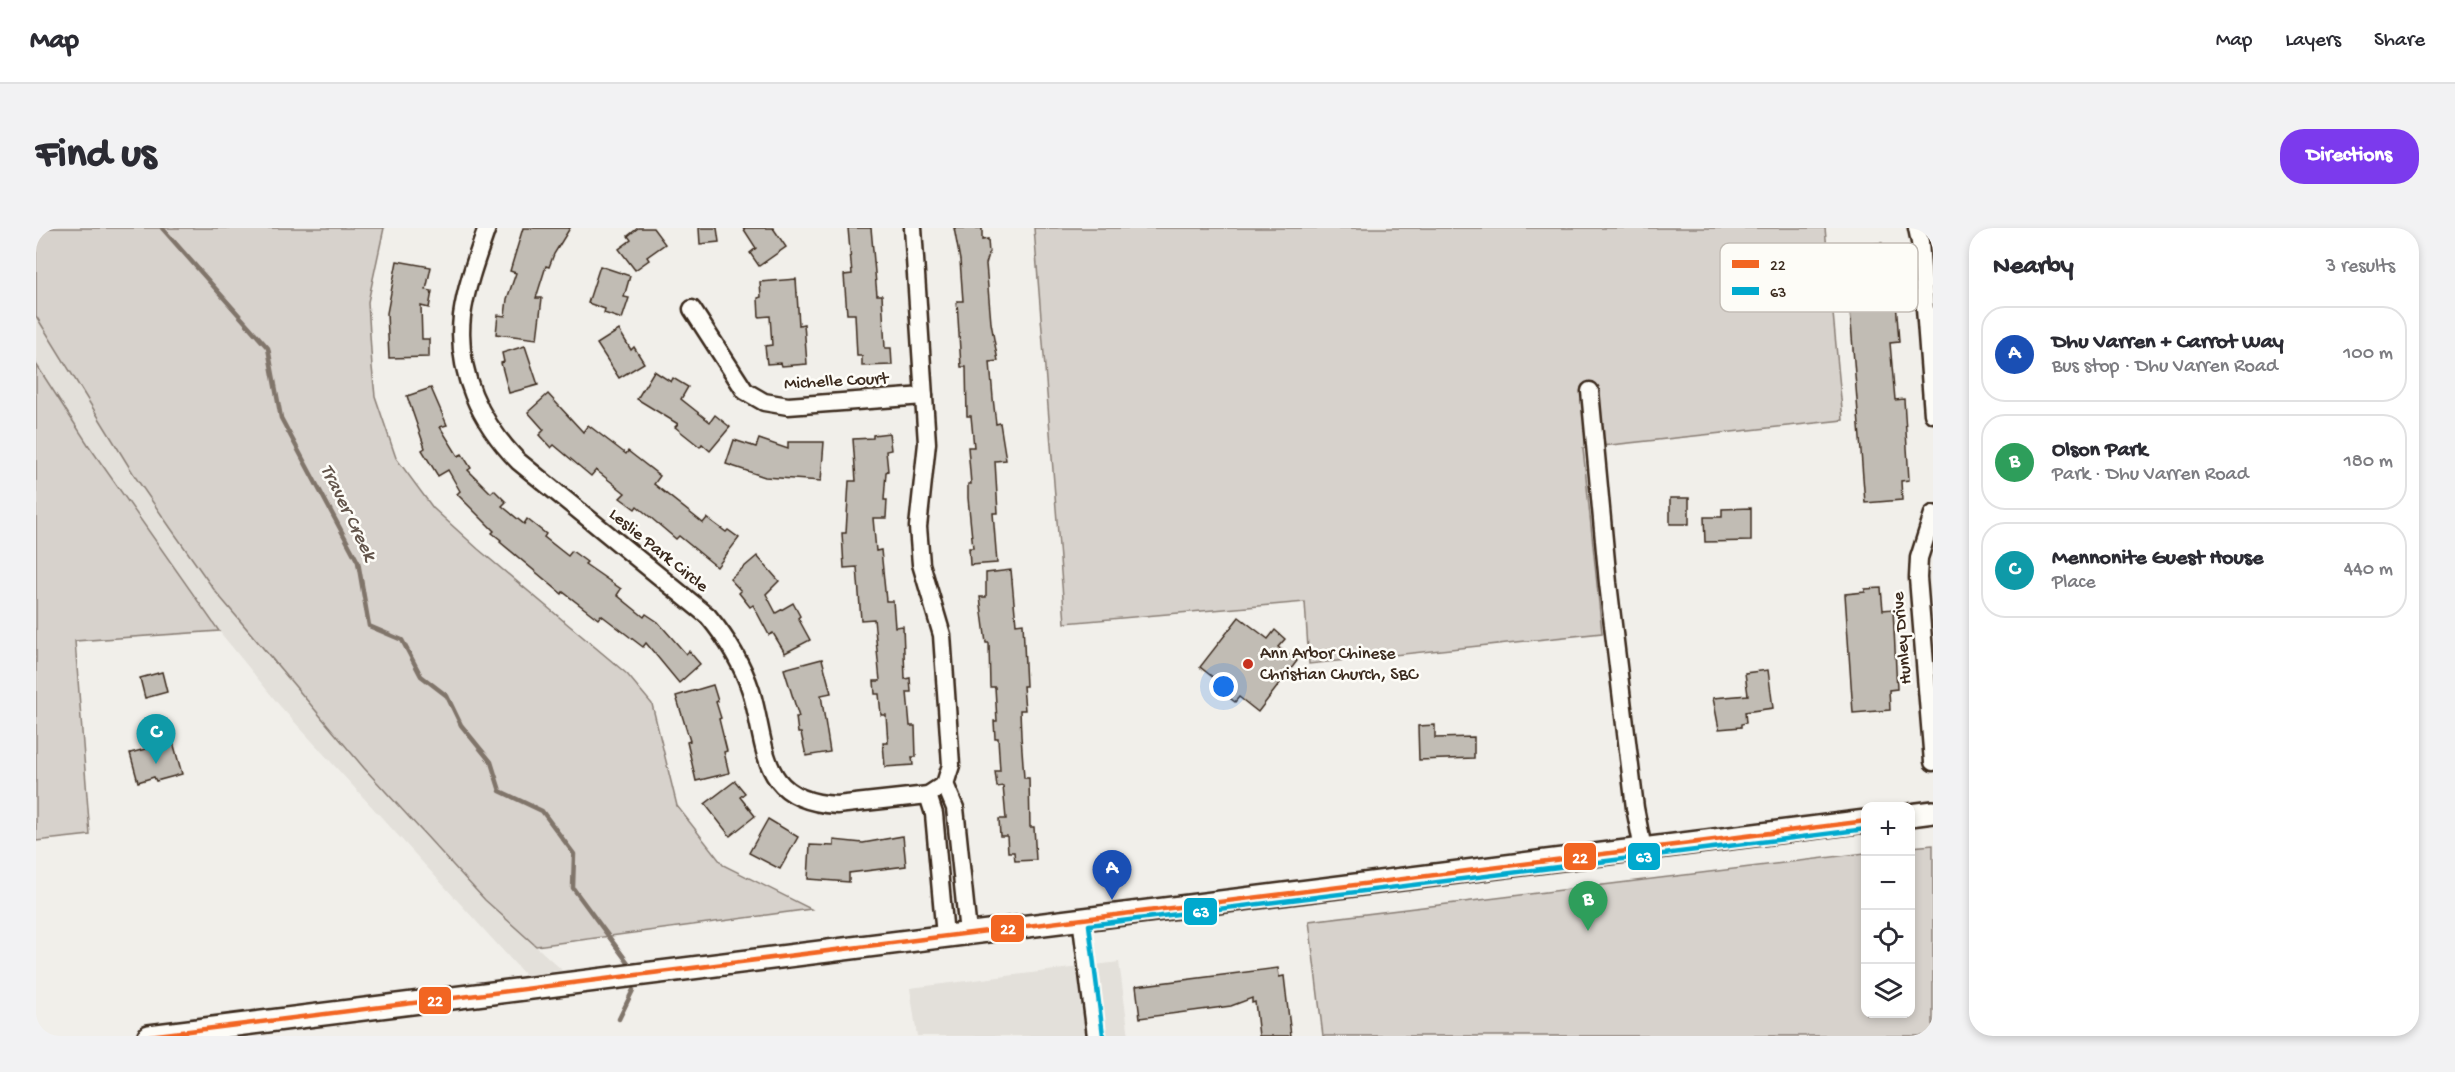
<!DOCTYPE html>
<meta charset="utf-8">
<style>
:root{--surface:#fff;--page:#f2f2f3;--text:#2b2b33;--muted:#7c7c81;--line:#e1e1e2;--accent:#7c3aed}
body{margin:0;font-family:"Gochi Hand",sans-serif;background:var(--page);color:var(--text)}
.controls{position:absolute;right:18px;bottom:18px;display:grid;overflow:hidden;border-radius:12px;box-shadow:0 3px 9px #0003}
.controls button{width:54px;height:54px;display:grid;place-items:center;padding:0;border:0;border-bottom:2px solid var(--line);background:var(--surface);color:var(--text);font:30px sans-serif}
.you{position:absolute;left:1188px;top:459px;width:21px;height:21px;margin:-15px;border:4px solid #fff;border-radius:50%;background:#1a73e8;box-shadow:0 0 0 9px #1a73e833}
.badge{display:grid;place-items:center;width:39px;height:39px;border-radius:50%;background:var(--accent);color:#fff;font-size:20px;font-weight:700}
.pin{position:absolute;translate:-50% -50px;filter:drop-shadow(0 2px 3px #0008)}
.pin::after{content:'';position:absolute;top:32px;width:21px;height:18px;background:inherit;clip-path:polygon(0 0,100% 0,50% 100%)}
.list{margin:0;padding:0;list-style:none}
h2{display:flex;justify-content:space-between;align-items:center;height:78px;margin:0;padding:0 24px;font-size:26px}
h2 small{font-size:20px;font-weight:400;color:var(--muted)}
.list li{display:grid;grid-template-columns:39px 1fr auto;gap:18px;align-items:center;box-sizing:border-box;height:96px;margin:0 12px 12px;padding:0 12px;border:2px solid var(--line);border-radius:24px}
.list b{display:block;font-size:22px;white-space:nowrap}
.list p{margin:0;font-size:20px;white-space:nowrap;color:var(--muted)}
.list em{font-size:20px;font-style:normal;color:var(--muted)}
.icon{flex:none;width:33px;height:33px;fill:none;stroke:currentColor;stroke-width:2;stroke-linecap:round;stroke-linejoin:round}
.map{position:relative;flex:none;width:1897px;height:808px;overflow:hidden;border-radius:24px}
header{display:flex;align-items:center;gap:36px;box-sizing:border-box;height:84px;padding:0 30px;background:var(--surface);border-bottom:2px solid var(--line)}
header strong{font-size:28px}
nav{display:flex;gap:33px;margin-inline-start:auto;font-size:21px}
.intro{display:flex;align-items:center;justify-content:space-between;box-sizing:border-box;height:144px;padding:0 36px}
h1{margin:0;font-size:42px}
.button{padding:15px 27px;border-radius:24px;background:var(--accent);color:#fff;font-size:21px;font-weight:700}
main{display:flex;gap:36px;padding:0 36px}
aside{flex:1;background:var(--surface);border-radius:24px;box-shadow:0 3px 9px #0003}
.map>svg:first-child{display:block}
</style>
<header>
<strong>Map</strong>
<nav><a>Map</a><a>Layers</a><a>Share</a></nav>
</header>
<div class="intro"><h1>Find us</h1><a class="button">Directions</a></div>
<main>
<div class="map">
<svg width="1897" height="808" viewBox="0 0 1897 808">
<rect width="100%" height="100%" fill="#f1efea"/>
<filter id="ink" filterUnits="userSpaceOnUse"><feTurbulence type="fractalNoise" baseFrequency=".0167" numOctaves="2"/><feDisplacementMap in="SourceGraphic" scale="12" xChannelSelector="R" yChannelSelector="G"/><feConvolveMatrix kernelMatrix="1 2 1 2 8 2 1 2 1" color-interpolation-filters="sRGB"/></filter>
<g filter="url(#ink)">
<!-- built -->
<g fill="#e3e0da">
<polygon points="0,88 100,250 179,363 328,540 449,672 526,742 490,748 244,478 183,403 53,217 0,136"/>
<polygon points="1083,734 1093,808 881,808 874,760"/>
</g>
<!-- green -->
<g fill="#d7d2cc" stroke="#897e75" stroke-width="1.5">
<polygon points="0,0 348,0 332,74 336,139 339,168 360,230 397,280 442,321 591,446 616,476 641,578 687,637 775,681 500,718 449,672 328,540 179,363 136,302 100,250 0,88"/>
<polygon points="998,0 1789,0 1807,192 1547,220 1566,405 1273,436 1269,374 1029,395"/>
<polygon points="0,136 53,218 183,403 39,413 54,607 0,613"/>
<polygon points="1897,617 1897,808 1287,808 1273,693 1829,625 1830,786 1874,786 1875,619"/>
</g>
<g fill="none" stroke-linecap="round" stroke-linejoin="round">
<!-- stream -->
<g stroke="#80746b" stroke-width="4.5">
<polyline points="126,0 232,120 245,190 322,334 333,398 366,412 385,448 411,468 425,497 455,534 464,563 506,583 538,626 537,660 593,736"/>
<polyline points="583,791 597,762"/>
</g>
</g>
<!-- building -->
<g fill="#c1bcb4" stroke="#3b2a1e" stroke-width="1.5">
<polygon points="487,0 534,0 518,26 513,39 510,38 500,70 506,70 501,111 460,106 462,87 469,88 471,71 480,45 474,43"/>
<polygon points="602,0 617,0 629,16 611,29 613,32 599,42 583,21 595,12 592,8"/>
<polygon points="663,0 681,0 683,14 664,16"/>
<polygon points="707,0 737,0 750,19 723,38 714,25 720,20"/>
<polygon points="812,0 835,0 841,67 846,67 849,120 855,120 856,137 826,138 826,128 821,128 819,86 811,86 808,47 816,46"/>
<polygon points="918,0 946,0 946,12 952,11 953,26 950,36 955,95 962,133 954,134 957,170 960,196 964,195 970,232 959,233 962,285 957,285 961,335 934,337 933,320 937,320 932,270 932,256 935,256 932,219 938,219 935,188 931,188 930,139 925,139 921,73 927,73 924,32"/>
<polygon points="1846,15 1847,34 1857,33 1863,114 1854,115 1859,172 1868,171 1873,252 1865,253 1866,272 1829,275 1809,18"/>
<polygon points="361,33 395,39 390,62 396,63 393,80 385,78 386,111 393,111 393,129 353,130 351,85"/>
<polygon points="564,38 594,48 588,69 593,70 586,91 568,85 569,81 552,75"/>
<polygon points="760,51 763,97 768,96 771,136 746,138 745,135 731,136 729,118 736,117 734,88 723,89 722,70 725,69 724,54"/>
<polygon points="583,102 595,122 598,119 608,135 583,150 561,116"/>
<polygon points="489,118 502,157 473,165 465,135 468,134 466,125"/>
<polygon points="618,143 635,154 637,150 652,159 645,171 674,194 679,187 694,199 674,223 666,216 664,219 639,199 642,196 601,171"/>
<polygon points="395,160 411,197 404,199 422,228 426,226 435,240 432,242 455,265 458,262 470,274 466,278 488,296 491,291 510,306 508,309 532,328 536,323 551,334 549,336 585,361 581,367 608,389 610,386 622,394 650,426 653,423 664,436 643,455 610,415 607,419 565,387 562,391 527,364 526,366 464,314 465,312 456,305 458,303 421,266 424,263 412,242 402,248 386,222 389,220 371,168"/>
<polygon points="512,166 547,204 552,197 590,226 592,223 624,248 618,256 667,295 671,290 690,304 692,302 703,310 681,339 643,308 640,311 601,278 599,281 584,270 589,265 560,242 555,248 518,217 515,220 503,207 508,202 492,184"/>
<polygon points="853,205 855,222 850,223 852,243 850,244 848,272 851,272 850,290 837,290 840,323 845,322 850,373 857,373 859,399 867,398 869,451 874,450 875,464 871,464 874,498 879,498 880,529 876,529 877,537 849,539 847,515 852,515 850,487 845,487 843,466 839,466 838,453 844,453 838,391 825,392 821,339 808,340 806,305 810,305 813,253 820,253 817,211 837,210 837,207"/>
<polygon points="723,211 752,221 752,214 788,214 785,253 729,249 690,236 698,212 720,219"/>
<rect x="1634" y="270" width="19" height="26"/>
<polygon points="1715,280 1715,313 1669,314 1668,289 1686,289 1686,281"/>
<polygon points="721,328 743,353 730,366 740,385 757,375 764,388 762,390 774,412 749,425 737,405 733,407 717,377 714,379 703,365 705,363 694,351"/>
<polygon points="975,342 980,396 987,395 990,458 987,458 989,482 984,482 985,508 988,550 993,550 994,599 998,599 1000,632 979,633 978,624 972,624 971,608 964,608 963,591 970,591 967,558 961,559 959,543 964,543 962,510 959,510 958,493 961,493 959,459 954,459 953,415 950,415 944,369 950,369 950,345"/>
<polygon points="1845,360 1847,382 1857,381 1861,461 1853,462 1854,482 1817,485 1809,366 1829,364 1829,361"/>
<polygon points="1203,389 1232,411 1239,402 1249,411 1242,419 1261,433 1222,484 1203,469 1199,474 1179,459 1183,454 1164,439"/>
<polygon points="786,431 795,465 785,467 794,524 770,528 765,505 762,505 760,489 763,489 748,441"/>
<polygon points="1732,442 1737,480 1709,484 1710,495 1705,496 1705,499 1683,501 1677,470 1712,467 1709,445"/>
<polygon points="126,444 131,464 109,470 104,450"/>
<polygon points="677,457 682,473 680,474 685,490 683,491 691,523 688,524 693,545 660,553 651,514 654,513 640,468"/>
<polygon points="1399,497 1399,510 1438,509 1438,530 1383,532 1382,498"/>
<polygon points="137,514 146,546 120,553 118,549 102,554 94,525"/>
<polygon points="699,553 709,565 704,569 719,588 694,608 669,576"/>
<polygon points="732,591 762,609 744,641 713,625"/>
<polygon points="867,608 870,638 813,645 813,654 772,651 774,617 798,618 798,612 827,615"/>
<polygon points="1242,740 1243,749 1248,748 1255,808 1223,808 1219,774 1216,775 1216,770 1195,778 1104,790 1100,758"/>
</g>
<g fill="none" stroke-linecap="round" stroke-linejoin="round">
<!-- minor casing -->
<g stroke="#3b2a1e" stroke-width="21">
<g id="minor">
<path d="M451 0C441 29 430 58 426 88 420 144 444 194 482 233L672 388C691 411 706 435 715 463 732 520 722 573 801 577L892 567 909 556 915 537 906 407 885 336 882 299 891 215 877 0"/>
<polyline points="1881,0 1884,14 1897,186"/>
<polyline points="656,81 709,163 728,174 752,178 888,168"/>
<polyline points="1554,163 1572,355 1599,580 1607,621"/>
<polyline points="1897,286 1883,330 1882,350 1897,534"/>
<polyline points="909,556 919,580 932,705"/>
<polyline points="892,567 898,586 909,708"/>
<polyline points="1045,690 1060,808"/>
</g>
</g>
<!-- major casing -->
<g stroke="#3b2a1e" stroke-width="26">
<g id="major">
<polyline points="1874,587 1897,584"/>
<polyline points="113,808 1830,593"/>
</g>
</g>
<!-- minor -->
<use href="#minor" stroke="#fdfcf7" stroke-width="16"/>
<!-- major -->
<use href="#major" stroke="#fdfcf7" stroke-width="21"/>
<!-- bus-1 casing -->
<g stroke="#fdfcf7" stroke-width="9">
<polyline id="bus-1" points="113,808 1830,593"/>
</g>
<!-- bus-2 casing -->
<g stroke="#fdfcf7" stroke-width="9">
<polyline id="bus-2" points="1067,807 1053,697 1830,601"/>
</g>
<!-- bus-1 -->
<use href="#bus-1" stroke="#f26522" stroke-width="4.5"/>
<!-- bus-2 -->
<use href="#bus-2" stroke="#00a9ce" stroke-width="4.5"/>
</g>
</g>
<!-- markers -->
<circle fill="#c8321e" stroke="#fdfcf7" stroke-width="2" cx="1212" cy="436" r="6"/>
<g text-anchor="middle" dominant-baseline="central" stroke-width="5" stroke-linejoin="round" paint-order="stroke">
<!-- street labels -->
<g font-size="18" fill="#3b2a1e" stroke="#fdfcf7">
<text transform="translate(800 154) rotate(-3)">Michelle Court</text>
<text transform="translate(622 323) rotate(39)">Leslie Park Circle</text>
<text transform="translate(1867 410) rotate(-95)">Hunley Drive</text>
</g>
<!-- poi labels -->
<g font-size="18" fill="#3b2a1e" stroke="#fdfcf7" text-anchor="start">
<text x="1224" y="426">Ann Arbor Chinese<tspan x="1224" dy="21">Christian Church, SBC</tspan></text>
</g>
<!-- water labels -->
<g font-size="20" font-style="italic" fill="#63554b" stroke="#fdfcf7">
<text transform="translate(311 285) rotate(64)">Traver Creek</text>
</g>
</g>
<!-- legend -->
<rect x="1684" y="15" width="198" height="69" rx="9" fill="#fdfcf7" stroke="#c3bdb6" stroke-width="1.5"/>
<rect x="1696" y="32" width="27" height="8" fill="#f26522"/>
<rect x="1696" y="59" width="27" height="8" fill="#00a9ce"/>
<g font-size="16" fill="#3b2a1e">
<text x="1734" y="42">22</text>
<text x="1734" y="69">63</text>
</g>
<g stroke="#fdfcf7" stroke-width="2">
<rect x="1591" y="614" width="34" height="29" rx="6" fill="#00a9ce"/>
<rect x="1527" y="614" width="34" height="29" rx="6" fill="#f26522"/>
<rect x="1147" y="669" width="35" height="29" rx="6" fill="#00a9ce"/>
<rect x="954" y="686" width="35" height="29" rx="6" fill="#f26522"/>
<rect x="382" y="758" width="34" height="29" rx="6" fill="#f26522"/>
</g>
<g font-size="16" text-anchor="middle" font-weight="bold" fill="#fff">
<text x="1608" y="634">63</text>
<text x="1544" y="635">22</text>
<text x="1165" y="689">63</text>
<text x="972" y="706">22</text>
<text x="399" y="778">22</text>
</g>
</svg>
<div class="controls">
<button>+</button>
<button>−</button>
<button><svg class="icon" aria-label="locate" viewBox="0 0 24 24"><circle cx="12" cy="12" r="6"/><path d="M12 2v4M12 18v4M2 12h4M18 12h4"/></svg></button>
<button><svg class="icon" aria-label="layers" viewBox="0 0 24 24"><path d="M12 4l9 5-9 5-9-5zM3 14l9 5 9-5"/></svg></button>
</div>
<div class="you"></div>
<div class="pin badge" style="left:1076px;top:672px;background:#1a4fb4">A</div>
<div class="pin badge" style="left:1552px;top:703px;background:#2e9e5b">B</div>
<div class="pin badge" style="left:120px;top:536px;background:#0f9aa8">C</div>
</div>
<aside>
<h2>Nearby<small>3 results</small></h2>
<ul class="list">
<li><span class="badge" style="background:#1a4fb4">A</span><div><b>Dhu Varren + Carrot Way</b><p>Bus stop · Dhu Varren Road</p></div><em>100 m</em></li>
<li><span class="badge" style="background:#2e9e5b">B</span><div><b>Olson Park</b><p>Park · Dhu Varren Road</p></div><em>180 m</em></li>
<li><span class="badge" style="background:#0f9aa8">C</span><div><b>Mennonite Guest House</b><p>Place</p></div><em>440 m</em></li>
</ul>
</aside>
</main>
